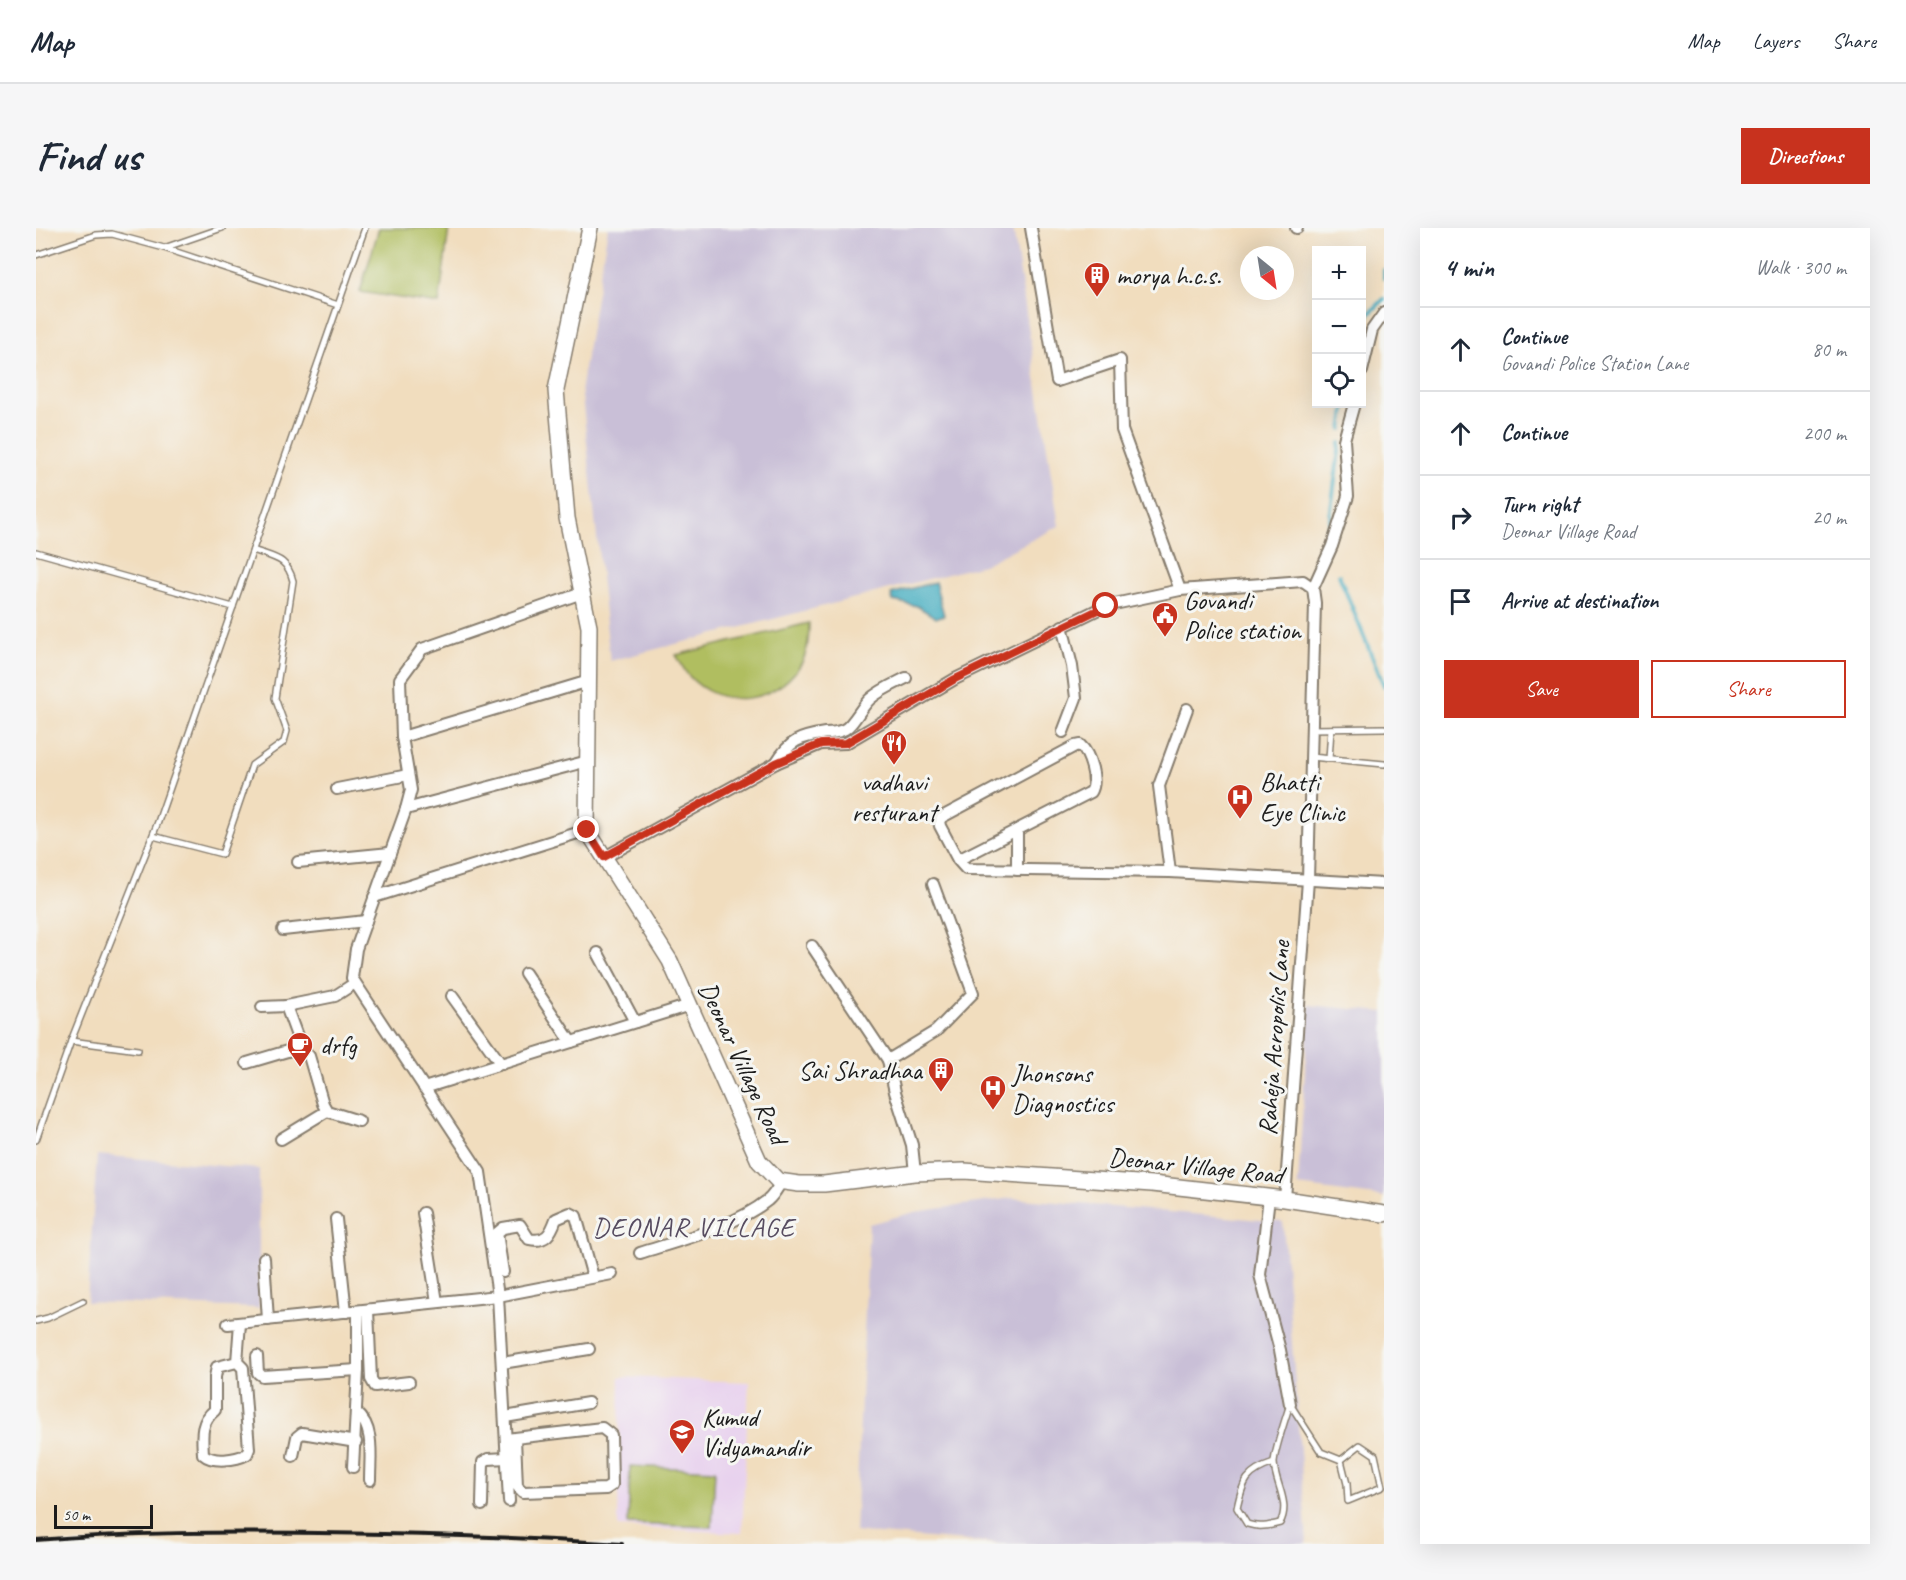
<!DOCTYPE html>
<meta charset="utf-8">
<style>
:root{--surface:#fff;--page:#f6f6f7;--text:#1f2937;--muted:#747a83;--line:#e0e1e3;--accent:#c8321e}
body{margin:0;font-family:Caveat,sans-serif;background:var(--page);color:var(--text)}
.controls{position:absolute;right:18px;top:18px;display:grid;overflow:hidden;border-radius:0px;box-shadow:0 6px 24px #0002}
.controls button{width:54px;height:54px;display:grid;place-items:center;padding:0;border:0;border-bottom:2px solid var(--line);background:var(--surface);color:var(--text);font:30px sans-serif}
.compass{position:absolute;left:1204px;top:18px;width:54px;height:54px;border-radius:50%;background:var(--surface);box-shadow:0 6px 24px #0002;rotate:150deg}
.scale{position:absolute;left:18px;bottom:15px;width:99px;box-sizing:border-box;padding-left:6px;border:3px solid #1c1c1c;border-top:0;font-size:16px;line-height:21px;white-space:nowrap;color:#1c1c1c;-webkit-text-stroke:4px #f6f6f2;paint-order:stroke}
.stop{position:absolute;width:18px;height:18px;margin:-14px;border:4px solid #c8321e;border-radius:50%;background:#fff}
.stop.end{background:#c8321e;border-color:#fff;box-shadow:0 2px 6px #0008}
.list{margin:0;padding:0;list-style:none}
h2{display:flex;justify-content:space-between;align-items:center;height:78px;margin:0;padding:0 24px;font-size:26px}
h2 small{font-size:20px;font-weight:400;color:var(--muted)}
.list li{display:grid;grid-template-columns:39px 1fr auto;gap:18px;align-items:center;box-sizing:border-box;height:84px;padding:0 24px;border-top:2px solid var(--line)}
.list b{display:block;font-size:22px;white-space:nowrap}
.list p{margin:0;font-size:20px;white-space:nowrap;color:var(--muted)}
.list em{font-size:20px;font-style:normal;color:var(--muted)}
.actions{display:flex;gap:12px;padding:18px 24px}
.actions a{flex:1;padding:14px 0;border:2px solid var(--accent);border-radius:0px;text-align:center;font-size:21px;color:var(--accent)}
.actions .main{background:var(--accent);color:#fff}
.icon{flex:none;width:33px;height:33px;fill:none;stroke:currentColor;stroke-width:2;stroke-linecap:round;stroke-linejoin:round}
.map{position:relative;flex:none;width:1348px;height:1316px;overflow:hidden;border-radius:0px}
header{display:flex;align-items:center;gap:36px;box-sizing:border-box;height:84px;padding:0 30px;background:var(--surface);border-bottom:2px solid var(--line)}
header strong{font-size:28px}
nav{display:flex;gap:33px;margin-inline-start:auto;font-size:21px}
.intro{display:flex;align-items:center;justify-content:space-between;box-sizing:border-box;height:144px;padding:0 36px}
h1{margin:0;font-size:42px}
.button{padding:15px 27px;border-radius:0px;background:var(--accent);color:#fff;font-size:21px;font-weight:700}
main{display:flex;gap:36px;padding:0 36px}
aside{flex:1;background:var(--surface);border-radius:0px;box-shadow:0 6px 24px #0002}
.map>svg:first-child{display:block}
</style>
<header>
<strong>Map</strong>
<nav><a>Map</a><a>Layers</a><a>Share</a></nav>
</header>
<div class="intro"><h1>Find us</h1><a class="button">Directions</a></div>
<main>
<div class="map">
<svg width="1348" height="1316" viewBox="0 0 1348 1316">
<rect width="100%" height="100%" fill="#f6f6f2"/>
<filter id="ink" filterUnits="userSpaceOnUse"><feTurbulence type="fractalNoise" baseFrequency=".0167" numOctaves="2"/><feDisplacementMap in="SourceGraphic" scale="12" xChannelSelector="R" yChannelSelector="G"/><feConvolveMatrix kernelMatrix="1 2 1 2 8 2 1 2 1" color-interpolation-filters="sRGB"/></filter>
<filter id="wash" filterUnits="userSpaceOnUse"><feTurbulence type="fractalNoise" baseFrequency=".008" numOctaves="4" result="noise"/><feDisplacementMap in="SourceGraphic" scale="24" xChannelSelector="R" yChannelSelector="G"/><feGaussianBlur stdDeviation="1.35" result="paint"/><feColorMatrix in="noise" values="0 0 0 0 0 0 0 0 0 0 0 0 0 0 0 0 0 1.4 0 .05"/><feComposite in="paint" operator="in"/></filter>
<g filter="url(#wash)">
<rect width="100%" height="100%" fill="#f1ddbe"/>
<!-- built -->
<polygon fill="#e8d2ee" points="584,1149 713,1154 706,1305 582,1299"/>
<!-- industrial -->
<g fill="#c9bfd7">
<polygon points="572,0 977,0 1023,298 947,337 574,433 545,158"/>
<polygon points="1273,777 1348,784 1348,969 1262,958"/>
<polygon points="61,927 223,941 223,1080 51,1074"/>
<polygon points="976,970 1247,994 1271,1316 967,1316 819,1304 833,996 879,984"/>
</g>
<!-- green -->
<g fill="#b0be61" stroke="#666d3e" stroke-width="1.5">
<polygon points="343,0 413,0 403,76 324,64"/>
<path d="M773 395C773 410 772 426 763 439 737 477 683 482 652 447 647 441 644 433 640 427Z"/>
<polygon points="594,1238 679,1242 676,1299 592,1296"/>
</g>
<!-- water -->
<polygon fill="#3fabbf" stroke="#2e646e" stroke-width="1.5" points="899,354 908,387 900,390 881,378 857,373 855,366"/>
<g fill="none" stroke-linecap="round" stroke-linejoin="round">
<!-- stream -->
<g stroke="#3fabbf" stroke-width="4">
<polyline points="1348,42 1348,50"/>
<polyline points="1326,93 1348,71"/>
<polyline points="1306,201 1310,176"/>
<polyline points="1292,304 1304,215"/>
<polyline points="1303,347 1348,458"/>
</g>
</g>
</g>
<g filter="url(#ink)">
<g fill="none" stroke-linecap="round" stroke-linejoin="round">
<!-- service casing -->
<g stroke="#867c6d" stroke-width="8">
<g id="service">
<polyline points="128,20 186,0"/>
<polyline points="0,27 60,7 76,6 128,20 302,77"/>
<polyline points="0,324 197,379"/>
<polyline points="1276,501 1348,500"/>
<polyline points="1275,529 1348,536"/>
<polyline points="1293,531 1295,501"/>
<path d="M117 608 186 626 216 537 248 514 251 503 239 470 257 353C251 329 238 330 217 322"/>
<polyline points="35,813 102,822"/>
<polyline points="0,912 35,813 122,594 329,0"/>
<polyline points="0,1093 12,1090 47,1073"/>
<polyline points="1254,1176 1285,1224 1305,1232"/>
<polygon points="1324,1217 1339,1227 1346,1259 1312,1273 1311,1256 1305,1232"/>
<path d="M1238 1235C1210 1244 1207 1253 1201 1280L1211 1296C1223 1300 1232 1298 1244 1295 1255 1275 1239 1256 1238 1235 1238 1224 1250 1189 1254 1176"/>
</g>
</g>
<!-- minor casing -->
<g stroke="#867c6d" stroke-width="14">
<g id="minor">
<polyline points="995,0 1021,153 1084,132 1086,202 1144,362 1267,353 1277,360 1279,375 1272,652 1249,971"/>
<polyline points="1260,0 1261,0"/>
<polyline points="1326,143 1336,102 1348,85"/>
<polyline points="1277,360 1296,318 1312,268 1308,212 1318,176"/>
<polyline points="1026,398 1036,438 1040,470 1027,504"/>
<polyline points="366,509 553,453"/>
<path d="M740 535C754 512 764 509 789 505 795 505 802 504 807 502 816 499 825 479 834 471 844 462 858 456 870 450"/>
<polyline points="301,561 372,547"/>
<polyline points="370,581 552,533"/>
<polyline points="569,629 740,535 785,516 810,515 919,451 1069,378 1144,362"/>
<path d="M922 632 1055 564C1062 553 1054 526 1044 517L1039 518 906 589 903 593 904 598 922 632 930 641 1134 644 1348 656"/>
<polyline points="262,634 354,625"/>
<polyline points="981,642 981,602"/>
<polyline points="1134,644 1123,558 1151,481"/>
<polyline points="338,669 551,602"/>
<polyline points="247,702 330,693"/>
<polyline points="776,718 852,832"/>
<polyline points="562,725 599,794"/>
<polyline points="489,745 535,814"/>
<polyline points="416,768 465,836"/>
<polyline points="250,778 265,819 273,828 287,876 291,883 323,893"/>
<polyline points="226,779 250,778 299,768 319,755"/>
<polyline points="211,835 265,819"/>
<polyline points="388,860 654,777"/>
<polyline points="245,911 291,883"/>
<polyline points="879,945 876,917 859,864 852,832 900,803 937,765 897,656"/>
<polyline points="1233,969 1224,1047 1244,1122 1254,1176"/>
<polyline points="387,985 401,1074"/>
<polyline points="300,991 310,1084"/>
<path d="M604 1025C645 1012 698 999 732 972 738 967 742 959 746 953"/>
<polyline points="228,1030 232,1092"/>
<path d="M467 1044 461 1005 467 1000 484 997 493 1011C510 1015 515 1005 520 991L534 985 540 988 557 1049"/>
<polyline points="332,1082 335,1151 339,1158 373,1154"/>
<polyline points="192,1096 462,1068 576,1046"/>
<polyline points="221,1128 222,1145 226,1148 322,1142"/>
<path d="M201 1134 181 1139 179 1149V1182C164 1194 166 1208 167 1226 177 1235 200 1232 211 1226L213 1221 207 1140 201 1134 204 1095"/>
<polyline points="466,1135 553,1121"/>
<path d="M321 1185C339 1200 334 1229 334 1252"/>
<polyline points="469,1189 552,1175"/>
<polyline points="470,1211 479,1210 566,1200 575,1207 576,1257 570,1261 487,1264 481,1258 479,1210"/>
<polyline points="257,1228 261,1209 266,1205 320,1214"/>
<polyline points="317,1239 322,1142 322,1083"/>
<polyline points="473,1273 462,1068 444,944 316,750 320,721 370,581 375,562 366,509 364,451 386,421 546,365"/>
<polyline points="446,1277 447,1234 452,1231 471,1230"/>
</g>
</g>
<!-- secondary casing -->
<g stroke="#867c6d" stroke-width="18">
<polyline id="secondary" points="554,0 520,162 531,290 553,399 551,602 634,733 723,933 742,953 763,956 788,956 879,945 928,943 1116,956 1249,971 1348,986"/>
</g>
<!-- service -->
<use href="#service" stroke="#fff" stroke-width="5"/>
<!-- minor -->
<use href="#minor" stroke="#fff" stroke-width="10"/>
<!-- secondary -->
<use href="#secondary" stroke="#fff" stroke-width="15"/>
<!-- rail -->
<path stroke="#1c1c1c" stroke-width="4" d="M0 1312C94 1304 188 1304 282 1305 383 1306 485 1309 586 1316"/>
</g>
</g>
<g fill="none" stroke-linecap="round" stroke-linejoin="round" filter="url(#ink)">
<!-- route -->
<polyline stroke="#c8321e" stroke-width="8" points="551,602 568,629 740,535 785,516 810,515 919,451 1070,378"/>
</g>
<!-- icons -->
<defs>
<g id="building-pin" transform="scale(1.35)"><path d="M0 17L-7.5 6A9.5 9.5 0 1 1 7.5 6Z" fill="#c8321e" stroke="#f6f6f2"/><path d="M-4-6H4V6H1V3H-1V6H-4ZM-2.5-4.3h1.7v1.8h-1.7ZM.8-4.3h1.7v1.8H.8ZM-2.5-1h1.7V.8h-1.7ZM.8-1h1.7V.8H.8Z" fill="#fff"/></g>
<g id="civic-pin" transform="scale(1.35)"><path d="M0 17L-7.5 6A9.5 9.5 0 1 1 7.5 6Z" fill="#c8321e" stroke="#f6f6f2"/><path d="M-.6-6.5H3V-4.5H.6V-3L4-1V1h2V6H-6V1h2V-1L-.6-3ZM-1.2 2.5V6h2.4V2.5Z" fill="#fff"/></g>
<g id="restaurant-pin" transform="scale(1.35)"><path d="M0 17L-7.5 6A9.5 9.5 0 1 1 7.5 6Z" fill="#c8321e" stroke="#f6f6f2"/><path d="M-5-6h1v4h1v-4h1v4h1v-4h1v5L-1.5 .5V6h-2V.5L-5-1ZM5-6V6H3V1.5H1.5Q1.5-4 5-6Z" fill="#fff"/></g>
<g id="hospital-pin" transform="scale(1.35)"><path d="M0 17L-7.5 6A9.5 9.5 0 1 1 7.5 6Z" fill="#c8321e" stroke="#f6f6f2"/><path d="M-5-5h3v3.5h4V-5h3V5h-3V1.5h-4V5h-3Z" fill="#fff"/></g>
<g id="cafe-pin" transform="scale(1.35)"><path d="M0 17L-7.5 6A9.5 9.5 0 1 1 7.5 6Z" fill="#c8321e" stroke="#f6f6f2"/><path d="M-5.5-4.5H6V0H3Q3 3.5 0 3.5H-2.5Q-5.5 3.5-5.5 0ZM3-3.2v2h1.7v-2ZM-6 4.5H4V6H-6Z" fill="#fff"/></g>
<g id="school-pin" transform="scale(1.35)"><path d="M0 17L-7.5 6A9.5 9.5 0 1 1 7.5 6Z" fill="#c8321e" stroke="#f6f6f2"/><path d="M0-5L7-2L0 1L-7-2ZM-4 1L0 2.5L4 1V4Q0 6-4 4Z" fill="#fff"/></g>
</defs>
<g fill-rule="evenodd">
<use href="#building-pin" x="1061" y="47"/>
<use href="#civic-pin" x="1129" y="387"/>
<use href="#restaurant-pin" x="858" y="515"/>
<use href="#hospital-pin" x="1204" y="569"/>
<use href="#cafe-pin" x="264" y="817"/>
<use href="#building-pin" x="905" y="842"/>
<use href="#hospital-pin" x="957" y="860"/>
<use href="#school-pin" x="646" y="1204"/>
</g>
<g text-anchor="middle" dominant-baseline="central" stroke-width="6" stroke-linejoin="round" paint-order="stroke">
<!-- poi labels -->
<g font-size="26" fill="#1c1c1c" stroke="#f6f6f2" text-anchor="start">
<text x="1080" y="47">morya h.c.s.</text>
<text x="1148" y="372">Govandi<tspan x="1148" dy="30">Police station</tspan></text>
<text x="858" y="554" text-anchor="middle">vadhavi<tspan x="858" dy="30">resturant</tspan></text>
<text x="1224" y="554">Bhatti<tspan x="1224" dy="30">Eye Clinic</tspan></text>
<text x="284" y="817">drfg</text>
<text x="886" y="842" text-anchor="end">Sai Shradhaa</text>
<text x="976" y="845">Jhonsons<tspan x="976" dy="30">Diagnostics</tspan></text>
<text x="666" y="1189">Kumud<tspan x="666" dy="30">Vidyamandir</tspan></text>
</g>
<!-- street labels -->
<g font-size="26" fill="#1c1c1c" stroke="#f6f6f2">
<text transform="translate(1238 810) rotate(-86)">Raheja Acropolis Lane</text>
<text transform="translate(707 835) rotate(65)">Deonar Village Road</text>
<text transform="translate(1160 938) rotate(6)">Deonar Village Road</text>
</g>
<!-- neighbourhood labels -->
<g font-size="27" letter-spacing="1.5" fill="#574c60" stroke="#f6f6f2">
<text x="658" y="999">DEONAR VILLAGE</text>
</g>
</g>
</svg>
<div class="controls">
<button>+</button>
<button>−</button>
<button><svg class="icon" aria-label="locate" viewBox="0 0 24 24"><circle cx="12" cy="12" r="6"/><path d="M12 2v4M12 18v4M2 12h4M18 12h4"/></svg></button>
</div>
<svg class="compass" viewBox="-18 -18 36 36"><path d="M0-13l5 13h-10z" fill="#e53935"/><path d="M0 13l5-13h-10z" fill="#747a83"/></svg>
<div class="scale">50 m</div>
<div class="stop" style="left:1070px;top:378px"></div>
<div class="stop end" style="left:551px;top:602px"></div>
</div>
<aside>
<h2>4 min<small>Walk · 300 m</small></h2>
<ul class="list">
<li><svg class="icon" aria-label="ahead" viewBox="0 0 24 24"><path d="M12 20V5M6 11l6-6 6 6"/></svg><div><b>Continue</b><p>Govandi Police Station Lane</p></div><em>80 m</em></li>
<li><svg class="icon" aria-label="ahead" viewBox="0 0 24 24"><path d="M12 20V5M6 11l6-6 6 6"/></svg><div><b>Continue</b></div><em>200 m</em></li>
<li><svg class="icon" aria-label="right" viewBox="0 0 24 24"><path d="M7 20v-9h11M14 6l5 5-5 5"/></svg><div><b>Turn right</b><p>Deonar Village Road</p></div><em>20 m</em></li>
<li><svg class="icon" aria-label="arrive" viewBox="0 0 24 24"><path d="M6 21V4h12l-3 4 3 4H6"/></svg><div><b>Arrive at destination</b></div></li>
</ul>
<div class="actions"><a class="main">Save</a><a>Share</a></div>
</aside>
</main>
